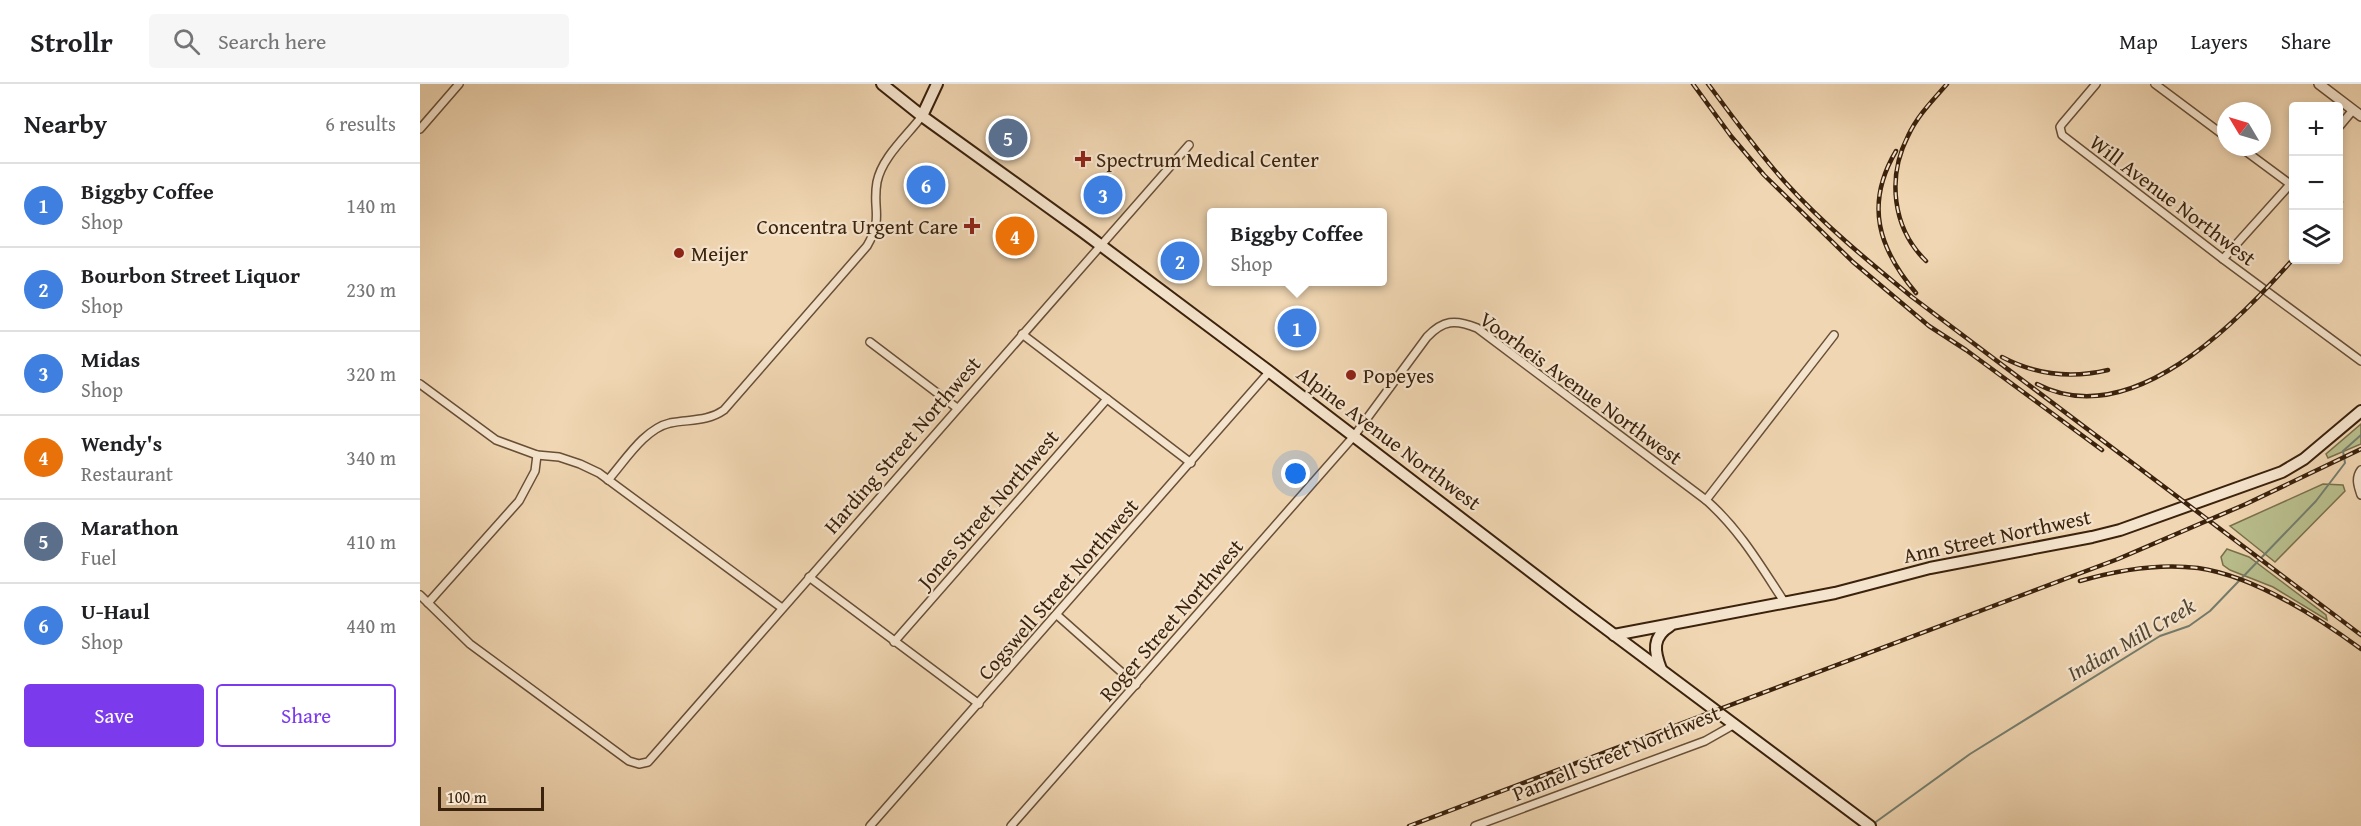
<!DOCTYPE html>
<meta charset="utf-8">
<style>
:root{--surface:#fff;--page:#f6f6f6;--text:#202124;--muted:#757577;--line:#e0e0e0;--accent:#7c3aed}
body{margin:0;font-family:"Gentium Book Plus",serif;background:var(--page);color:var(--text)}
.controls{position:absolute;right:18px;top:18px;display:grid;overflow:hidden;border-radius:6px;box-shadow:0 3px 9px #0003}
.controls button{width:54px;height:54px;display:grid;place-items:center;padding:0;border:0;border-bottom:2px solid var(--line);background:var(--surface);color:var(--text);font:30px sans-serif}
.compass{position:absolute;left:1797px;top:18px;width:54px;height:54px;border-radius:50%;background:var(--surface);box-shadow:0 3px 9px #0003;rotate:308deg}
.scale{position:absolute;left:18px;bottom:15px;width:106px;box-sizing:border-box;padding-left:6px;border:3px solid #3b220c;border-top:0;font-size:16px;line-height:21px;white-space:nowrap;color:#3b220c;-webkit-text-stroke:4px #f5e4cd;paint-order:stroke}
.you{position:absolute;left:876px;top:390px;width:21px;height:21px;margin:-15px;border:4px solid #fff;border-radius:50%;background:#1a73e8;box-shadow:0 0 0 9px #1a73e833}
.badge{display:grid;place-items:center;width:39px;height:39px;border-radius:50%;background:var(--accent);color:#fff;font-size:20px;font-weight:700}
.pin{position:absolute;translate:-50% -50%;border:3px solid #fff;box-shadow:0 2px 6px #0006}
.popup{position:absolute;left:787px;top:124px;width:180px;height:78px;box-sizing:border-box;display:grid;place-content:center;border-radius:6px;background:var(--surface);filter:drop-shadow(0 2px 4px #0005);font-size:20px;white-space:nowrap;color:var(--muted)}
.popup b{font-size:22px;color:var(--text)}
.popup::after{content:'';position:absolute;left:50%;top:100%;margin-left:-12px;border:12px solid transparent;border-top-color:var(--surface)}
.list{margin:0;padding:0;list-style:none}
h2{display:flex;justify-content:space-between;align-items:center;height:78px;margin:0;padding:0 24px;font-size:26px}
h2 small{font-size:20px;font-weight:400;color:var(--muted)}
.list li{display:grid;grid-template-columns:39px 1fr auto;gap:18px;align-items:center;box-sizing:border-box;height:84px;padding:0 24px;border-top:2px solid var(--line)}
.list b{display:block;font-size:22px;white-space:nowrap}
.list p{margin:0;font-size:20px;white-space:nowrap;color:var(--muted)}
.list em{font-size:20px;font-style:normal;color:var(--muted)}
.actions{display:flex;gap:12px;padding:18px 24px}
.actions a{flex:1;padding:14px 0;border:2px solid var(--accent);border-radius:6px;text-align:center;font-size:21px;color:var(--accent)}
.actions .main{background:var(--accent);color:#fff}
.icon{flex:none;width:33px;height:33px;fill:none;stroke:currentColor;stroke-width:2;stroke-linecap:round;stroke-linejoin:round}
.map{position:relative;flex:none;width:1941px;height:742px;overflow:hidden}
header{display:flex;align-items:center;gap:36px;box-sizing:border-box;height:84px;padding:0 30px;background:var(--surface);border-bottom:2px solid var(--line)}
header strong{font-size:28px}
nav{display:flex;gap:33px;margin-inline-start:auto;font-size:21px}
.search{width:420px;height:54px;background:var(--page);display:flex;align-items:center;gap:15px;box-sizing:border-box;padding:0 21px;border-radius:6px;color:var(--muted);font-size:22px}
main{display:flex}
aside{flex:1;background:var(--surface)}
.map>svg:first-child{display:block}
</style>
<header>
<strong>Strollr</strong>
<div class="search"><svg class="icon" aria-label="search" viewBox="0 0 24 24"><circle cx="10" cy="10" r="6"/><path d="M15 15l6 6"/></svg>Search here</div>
<nav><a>Map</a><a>Layers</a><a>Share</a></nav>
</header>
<main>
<aside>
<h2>Nearby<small>6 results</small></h2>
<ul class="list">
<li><span class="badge" style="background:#3f7fe0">1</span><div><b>Biggby Coffee</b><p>Shop</p></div><em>140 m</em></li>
<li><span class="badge" style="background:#3f7fe0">2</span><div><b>Bourbon Street Liquor</b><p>Shop</p></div><em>230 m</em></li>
<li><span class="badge" style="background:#3f7fe0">3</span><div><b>Midas</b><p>Shop</p></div><em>320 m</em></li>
<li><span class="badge" style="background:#e8710a">4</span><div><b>Wendy's</b><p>Restaurant</p></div><em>340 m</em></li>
<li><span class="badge" style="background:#5c6f8a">5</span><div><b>Marathon</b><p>Fuel</p></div><em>410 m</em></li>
<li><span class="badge" style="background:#3f7fe0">6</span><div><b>U-Haul</b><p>Shop</p></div><em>440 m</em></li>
</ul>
<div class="actions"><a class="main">Save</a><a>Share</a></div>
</aside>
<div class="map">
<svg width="1941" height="742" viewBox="0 0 1941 742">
<rect width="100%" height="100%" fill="#f0d6b2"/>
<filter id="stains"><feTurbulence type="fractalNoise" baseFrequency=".00333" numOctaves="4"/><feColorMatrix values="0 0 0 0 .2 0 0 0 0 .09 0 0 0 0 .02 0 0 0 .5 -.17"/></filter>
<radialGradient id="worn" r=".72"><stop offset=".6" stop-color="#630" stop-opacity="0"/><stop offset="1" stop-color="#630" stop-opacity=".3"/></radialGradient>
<!-- green -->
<g fill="#b9be8d" stroke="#7a704c" stroke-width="1.5">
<polygon points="1941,340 1941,360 1908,374 1906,370"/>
<polygon points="1903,400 1923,401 1925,407 1855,478 1810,442"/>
<polygon points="1807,465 1829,473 1906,531 1907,536 1853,503 1810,486 1803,481 1801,473"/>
</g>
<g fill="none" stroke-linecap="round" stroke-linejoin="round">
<!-- stream -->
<polyline stroke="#747d6e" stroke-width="2" points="1453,740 1550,670 1740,552 1769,542 1790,527 1896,417 1925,379 1923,367 1941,351"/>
<!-- minor casing -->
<g stroke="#684f36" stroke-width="10">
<g id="minor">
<polyline points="1676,0 1642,40 1640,43 1642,51 1803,175 1941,277"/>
<polyline points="1735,0 1806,53"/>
<polyline points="1918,44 1933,26"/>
<polyline points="0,45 39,0"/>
<polyline points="1820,63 1870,100"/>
<polyline points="1803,175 1874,96"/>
<polyline points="602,250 771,379"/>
<polyline points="450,258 537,324"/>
<polyline points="0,300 76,356 117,371 139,373 160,380 179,389 362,524"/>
<path d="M1941 386C1935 394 1938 402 1941 411"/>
<path d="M188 396C205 377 224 345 250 339 270 335 287 338 304 326L447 162C464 133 452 126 457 98 462 73 487 52 502 32"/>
<polyline points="1286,416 1414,251"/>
<polyline points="389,493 559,620"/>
<polyline points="0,511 50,560 209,677 219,680 228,678 769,61"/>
<polyline points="8,519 99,417 115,387 117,371"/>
<polyline points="637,531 716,601"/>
<polyline points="474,558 687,315"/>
<polyline points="450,742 850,287"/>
<path d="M591 742 934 352 1007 253C1023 236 1035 235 1057 244L1286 416C1320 446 1340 481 1365 519"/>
<polyline points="1055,742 1285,657 1315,640"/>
</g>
</g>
<!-- tertiary casing -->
<g stroke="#684f36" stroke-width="12">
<polyline id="tertiary" points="1899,0 1941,32"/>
</g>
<!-- secondary casing -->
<g stroke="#3b220c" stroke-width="14">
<g id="secondary">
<polyline points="462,0 502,32 663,148 842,282 1157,523 1450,742"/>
<polyline points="502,32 517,0"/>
<polyline points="1194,551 1415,509 1510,484 1672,453 1700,446 1862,388 1884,375 1941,327"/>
<path d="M1241 585C1234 567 1232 553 1250 542"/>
</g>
</g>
<!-- minor -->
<use href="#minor" stroke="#f5e4cd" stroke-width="7"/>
<!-- tertiary -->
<use href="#tertiary" stroke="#f5e4cd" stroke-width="9"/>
<!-- secondary -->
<use href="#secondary" stroke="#f5e4cd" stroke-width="10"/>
<!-- rail casing -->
<g stroke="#3b220c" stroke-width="4.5">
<g id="rail">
<polyline points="1273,0 1311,52 1344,91 1433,178 1509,242 1546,266 1682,366"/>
<path d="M1288 0C1313 33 1337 67 1365 98 1403 140 1448 177 1492 213L1941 551"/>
<path d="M1476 67C1444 121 1459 165 1496 209"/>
<polyline points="1918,121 1921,118"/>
<path d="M1506 177C1472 144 1467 93 1488 52 1497 32 1513 16 1527 0"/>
<path d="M1582 273C1616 291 1650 295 1688 286"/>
<path d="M1617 300C1711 349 1817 239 1874 174"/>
<path d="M1660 497C1698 486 1738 479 1778 484 1834 492 1896 532 1941 565"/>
<polyline points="989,742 1698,475 1826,420 1941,365"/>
</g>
</g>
<!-- rail -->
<use href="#rail" stroke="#f5e4cd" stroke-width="2" stroke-dasharray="7" stroke-linecap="butt"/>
</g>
<!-- markers -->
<g fill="#8f2418" stroke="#f5e4cd" stroke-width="2">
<path d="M660 66h6v6h6v6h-6v6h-6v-6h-6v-6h6z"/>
<path d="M549 133h6v6h6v6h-6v6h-6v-6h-6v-6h6z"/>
<circle cx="259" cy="169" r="6"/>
<circle cx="931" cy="291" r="6"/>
</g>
<g text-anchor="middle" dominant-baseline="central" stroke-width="4.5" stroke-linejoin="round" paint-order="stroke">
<!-- poi labels -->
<g font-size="21" fill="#3b220c" stroke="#f5e4cd" text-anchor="start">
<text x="676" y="75">Spectrum Medical Center</text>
<text x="538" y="142" text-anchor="end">Concentra Urgent Care</text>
<text x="271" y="169">Meijer</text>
<text x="943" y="291">Popeyes</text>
</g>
<!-- street labels -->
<g font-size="21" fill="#3b220c" stroke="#f5e4cd">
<text transform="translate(1753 116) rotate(37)">Will Avenue Northwest</text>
<text transform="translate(1161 304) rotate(36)">Voorheis Avenue Northwest</text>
<text transform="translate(969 354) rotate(37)">Alpine Avenue Northwest</text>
<text transform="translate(482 361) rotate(-49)">Harding Street Northwest</text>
<text transform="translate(568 425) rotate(-49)">Jones Street Northwest</text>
<text transform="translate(1577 452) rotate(-12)">Ann Street Northwest</text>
<text transform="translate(638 505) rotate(-49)">Cogswell Street Northwest</text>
<text transform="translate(751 536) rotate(-49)">Roger Street Northwest</text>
<text transform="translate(1196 669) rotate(-22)">Pannell Street Northwest</text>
</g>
<!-- water labels -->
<g font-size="22" font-style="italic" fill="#534835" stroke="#f5e4cd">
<text transform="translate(1711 555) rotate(-30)">Indian Mill Creek</text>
</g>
</g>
<rect width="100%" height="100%" filter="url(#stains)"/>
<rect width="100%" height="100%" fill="url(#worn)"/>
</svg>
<div class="controls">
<button>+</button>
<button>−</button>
<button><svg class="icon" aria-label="layers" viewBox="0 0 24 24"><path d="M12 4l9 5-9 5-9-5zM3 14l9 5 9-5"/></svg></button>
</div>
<svg class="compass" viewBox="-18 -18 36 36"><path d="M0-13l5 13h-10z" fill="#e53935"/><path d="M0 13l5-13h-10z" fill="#757577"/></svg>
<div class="scale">100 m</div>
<div class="you"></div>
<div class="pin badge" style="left:877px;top:244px;background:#3f7fe0">1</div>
<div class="popup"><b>Biggby Coffee</b>Shop</div>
<div class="pin badge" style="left:760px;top:177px;background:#3f7fe0">2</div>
<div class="pin badge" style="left:683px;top:111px;background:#3f7fe0">3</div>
<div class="pin badge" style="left:595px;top:152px;background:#e8710a">4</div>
<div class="pin badge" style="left:588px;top:54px;background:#5c6f8a">5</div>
<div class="pin badge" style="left:506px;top:101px;background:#3f7fe0">6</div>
</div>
</main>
